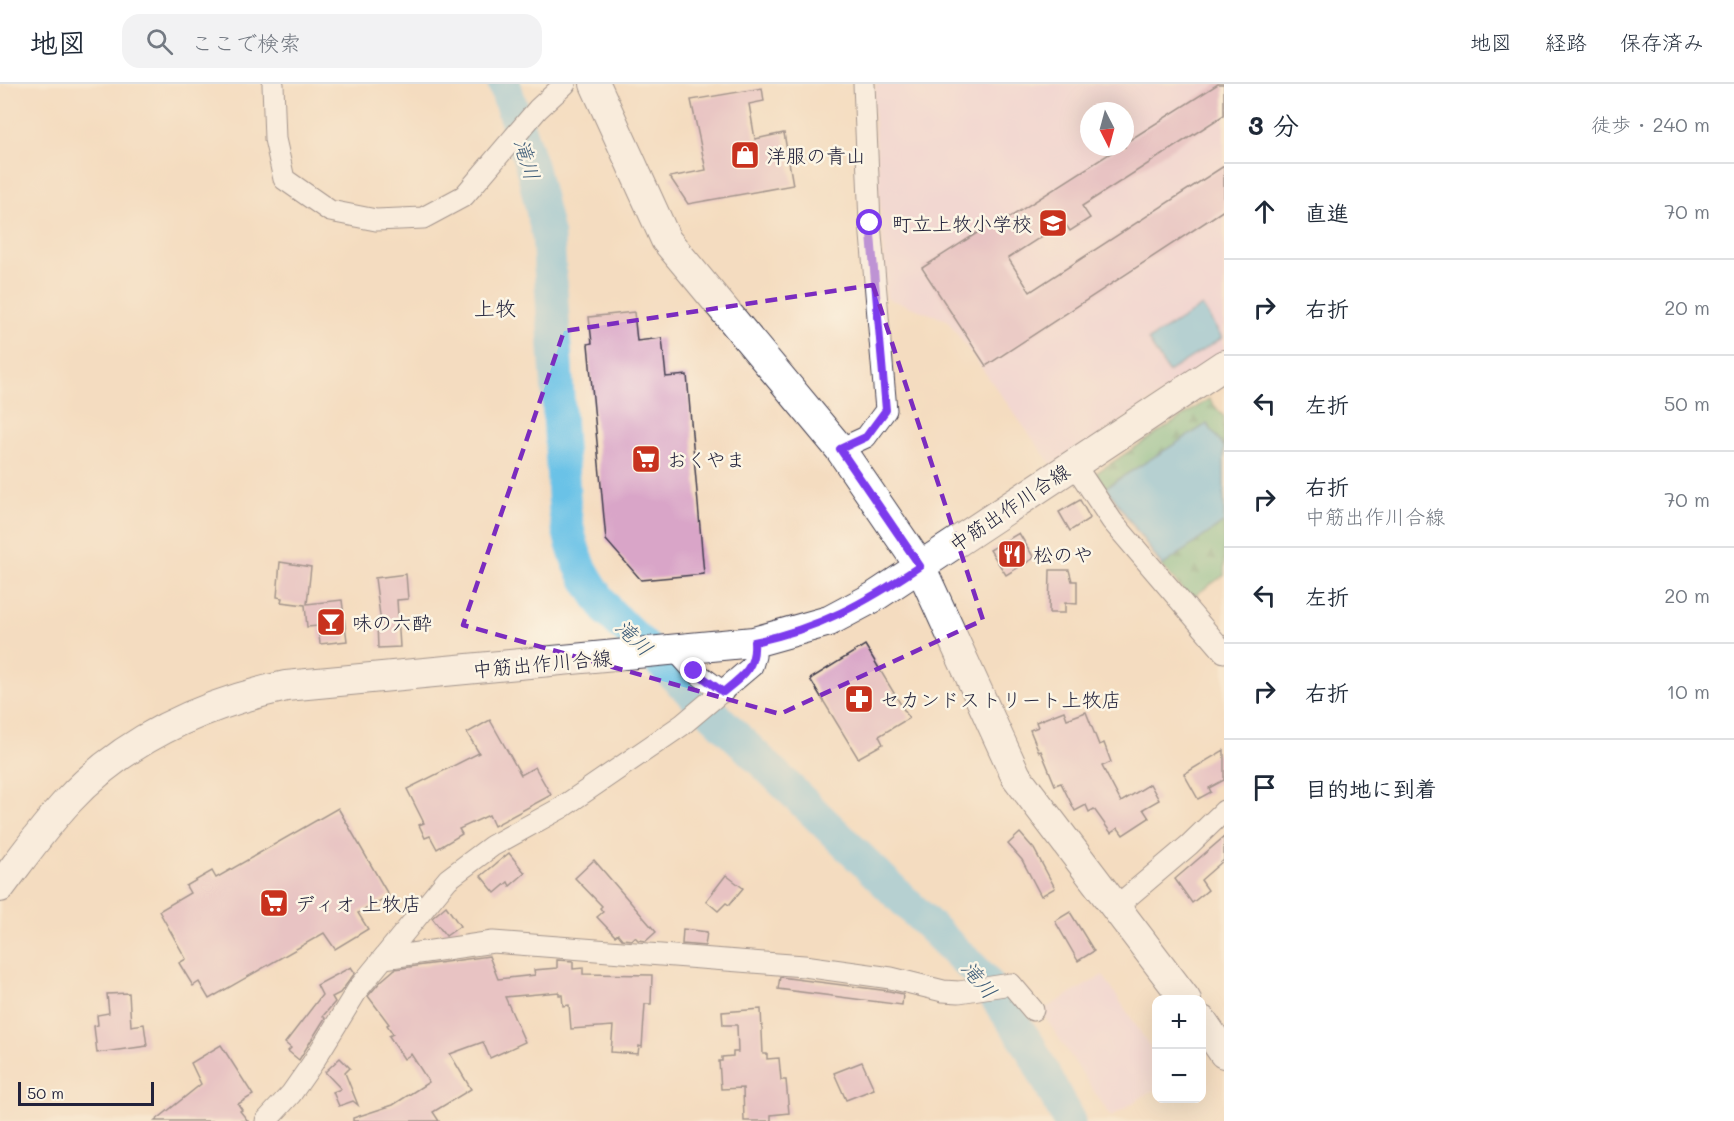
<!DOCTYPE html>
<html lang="ja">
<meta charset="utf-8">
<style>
:root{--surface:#fff;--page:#f2f2f3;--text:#1f2937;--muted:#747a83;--line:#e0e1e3}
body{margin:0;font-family:Mali,"Klee One",sans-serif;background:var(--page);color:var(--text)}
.controls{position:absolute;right:18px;bottom:18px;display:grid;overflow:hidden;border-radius:12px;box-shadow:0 6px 24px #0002}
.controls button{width:54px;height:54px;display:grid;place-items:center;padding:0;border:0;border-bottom:2px solid var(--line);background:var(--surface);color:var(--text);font:30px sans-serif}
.compass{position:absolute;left:1080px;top:18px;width:54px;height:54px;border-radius:50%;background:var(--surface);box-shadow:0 6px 24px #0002;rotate:174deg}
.scale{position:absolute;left:18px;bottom:15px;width:136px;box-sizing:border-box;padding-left:6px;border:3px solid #22223b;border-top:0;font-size:16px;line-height:21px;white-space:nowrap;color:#22223b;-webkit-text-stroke:4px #fcf5e5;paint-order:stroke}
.stop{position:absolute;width:18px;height:18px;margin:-14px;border:4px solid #7c3aed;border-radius:50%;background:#fff}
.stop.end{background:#7c3aed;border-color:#fff;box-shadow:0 2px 6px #0008}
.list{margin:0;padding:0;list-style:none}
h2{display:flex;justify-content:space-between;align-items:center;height:78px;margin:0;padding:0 24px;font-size:26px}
h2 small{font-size:20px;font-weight:400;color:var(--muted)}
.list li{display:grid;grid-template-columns:39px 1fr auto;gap:18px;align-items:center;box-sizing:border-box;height:96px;padding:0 24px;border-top:2px solid var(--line)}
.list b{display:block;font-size:22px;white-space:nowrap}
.list p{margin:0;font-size:20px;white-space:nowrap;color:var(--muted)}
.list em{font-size:20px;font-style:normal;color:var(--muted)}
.icon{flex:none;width:33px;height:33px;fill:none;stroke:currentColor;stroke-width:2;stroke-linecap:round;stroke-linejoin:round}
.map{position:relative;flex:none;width:1224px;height:1037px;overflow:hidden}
header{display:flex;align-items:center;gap:36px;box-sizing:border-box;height:84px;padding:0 30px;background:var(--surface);border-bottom:2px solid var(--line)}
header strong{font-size:28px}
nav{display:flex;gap:33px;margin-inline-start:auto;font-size:21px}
.search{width:420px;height:54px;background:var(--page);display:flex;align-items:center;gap:15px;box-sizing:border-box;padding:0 21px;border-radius:18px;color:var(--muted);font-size:22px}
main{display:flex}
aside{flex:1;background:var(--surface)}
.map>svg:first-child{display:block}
</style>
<header>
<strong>地図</strong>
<div class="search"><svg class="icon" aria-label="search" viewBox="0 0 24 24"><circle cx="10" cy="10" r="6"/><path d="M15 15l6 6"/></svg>ここで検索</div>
<nav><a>地図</a><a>経路</a><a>保存済み</a></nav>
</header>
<main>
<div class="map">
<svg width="1224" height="1037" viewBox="0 0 1224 1037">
<defs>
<pattern id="forest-firs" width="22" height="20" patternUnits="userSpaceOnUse" patternTransform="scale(1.5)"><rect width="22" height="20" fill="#6cbe8a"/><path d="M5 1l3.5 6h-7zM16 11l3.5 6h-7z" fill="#589a72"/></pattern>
</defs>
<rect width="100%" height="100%" fill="#fcf5e5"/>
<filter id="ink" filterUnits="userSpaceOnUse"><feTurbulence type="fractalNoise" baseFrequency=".0167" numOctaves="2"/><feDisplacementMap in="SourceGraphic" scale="12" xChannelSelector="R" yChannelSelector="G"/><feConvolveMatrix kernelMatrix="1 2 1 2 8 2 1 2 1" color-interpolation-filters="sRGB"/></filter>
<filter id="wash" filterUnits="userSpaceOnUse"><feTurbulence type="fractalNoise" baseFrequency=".008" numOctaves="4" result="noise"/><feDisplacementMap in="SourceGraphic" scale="24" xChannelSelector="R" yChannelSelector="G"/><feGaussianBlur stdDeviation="1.35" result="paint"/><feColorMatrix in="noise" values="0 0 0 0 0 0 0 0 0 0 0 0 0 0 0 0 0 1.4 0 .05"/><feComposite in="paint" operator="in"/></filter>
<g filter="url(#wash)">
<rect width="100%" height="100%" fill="#f4dcc0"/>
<!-- built -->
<g fill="#efd0e6" fill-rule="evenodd">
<path d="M876 0H1224V268L1053 383 947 236 886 214 873 16ZM1089 27H1125V63H1089Z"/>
<polygon points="1103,891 1156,972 1156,1004 1111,1033 1041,927"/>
</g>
<!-- forest -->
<g fill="url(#forest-firs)" stroke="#477062" stroke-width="1.5">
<polygon points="1209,315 1224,333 1224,363 1207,340 1106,403 1096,389"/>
<polygon points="1224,438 1224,491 1190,515 1162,482"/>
</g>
<!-- water -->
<g fill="#6ac2e7" stroke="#467291" stroke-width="1.5">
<polygon points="1202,222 1222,254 1168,288 1148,256"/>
<polygon points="1207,340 1224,363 1224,438 1162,482 1106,403"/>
</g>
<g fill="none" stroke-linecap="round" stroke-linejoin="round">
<!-- river -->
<path stroke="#6ac2e7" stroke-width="33" d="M504 0 532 84 548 152 565 428C572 473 582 490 608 527L981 892 1029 961 1069 1037"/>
</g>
<g id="blocks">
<!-- building -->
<g fill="#d9a5c8">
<polygon points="1218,0 1224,0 1224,31 1082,122 1090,134 1070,147 1064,138 1008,174 1030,208 1224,82 1224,126 986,282 922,184 988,142 990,146 1120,63 1125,63 1125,59"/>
<polygon points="762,4 764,17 749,20 755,55 784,49 793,101 688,120 670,93 706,86 691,16"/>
<polygon points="634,228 637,257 662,254 666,293 687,291 704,490 641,496 606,456 588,260 592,259 589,233"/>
<polygon points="1080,416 1090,434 1070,447 1059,428"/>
<polygon points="1019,449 1034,474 1006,491 990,466"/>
<polygon points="280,478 311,483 307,520 342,516 347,557 320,560 318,542 307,543 305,521 281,518 282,514 277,513"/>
<polygon points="1050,486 1069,486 1072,497 1077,497 1077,520 1065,519 1065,529 1049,529"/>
<polygon points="406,490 408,515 397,516 400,563 378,564 377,539 381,539 375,494"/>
<polygon points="865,561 909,634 879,652 883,660 858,674 810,595"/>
<polygon points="1064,627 1067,635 1086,628 1099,661 1104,659 1111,678 1102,682 1121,718 1150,700 1159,716 1143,725 1149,734 1123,751 1118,744 1111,749 1094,725 1089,728 1086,721 1075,727 1061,699 1055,701 1041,667 1039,668 1030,646 1038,643 1036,638"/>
<polygon points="490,636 521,691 535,683 551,711 494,742 489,731 459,745 462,750 437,765 430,752 425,754 419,741 424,739 407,705 479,669 467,649"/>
<polygon points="1224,666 1224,696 1209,704 1211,708 1198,715 1184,690"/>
<polygon points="338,724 389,812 358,829 368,845 335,865 324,849 209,915 199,898 193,902 179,879 186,875 159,827 190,809 186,802 212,787 216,794"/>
<polygon points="1020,749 1034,765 1055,804 1041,812 1022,776 1008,760"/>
<polygon points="1224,753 1224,776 1201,796 1208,806 1192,819 1175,795"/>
<polygon points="509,769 525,789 510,802 508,798 495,809 481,792"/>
<polygon points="594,776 656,848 646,857 638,856 635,853 632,856 622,855 618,850 615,852 597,833 603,828 600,824 602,822 575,794"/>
<polygon points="726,791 743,804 729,821 726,819 718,827 706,817"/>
<polygon points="446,822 460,842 446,852 432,834"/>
<polygon points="1070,828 1094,867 1078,877 1055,837"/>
<polygon points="683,845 707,848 705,862 682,860"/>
<polygon points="489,872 498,895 535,891 534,886 557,884 557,876 573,877 573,885 583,884 583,890 652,891 651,920 645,920 642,963 639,962 638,970 611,968 613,942 571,945 569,921 563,922 562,911 559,911 559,908 505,913 525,958 490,974 483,958 450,970 471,1005 433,1028 439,1037 353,1037 353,1034 393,1021 429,998 411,970 404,975 389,952 393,950 387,941 389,940 368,912 381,897 395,885"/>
<polygon points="351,883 355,889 340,909 332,913 335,918 323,932 325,934 299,976 288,967 291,964 285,959 322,911 317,901"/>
<polygon points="780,893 889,907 903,910 902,921 778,905"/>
<polygon points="129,909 131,942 144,940 147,962 97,969 94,942 98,941 97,931 109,929 107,910"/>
<polygon points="761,925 763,970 767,970 767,975 779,974 781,996 786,996 789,1029 771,1031 771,1037 744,1037 743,1004 721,1005 719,977 722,977 722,973 733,972 733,968 738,968 737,941 723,941 722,928"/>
<polygon points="221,961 253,1011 238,1020 242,1026 240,1027 248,1037 155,1037 201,1000 191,979"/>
<polygon points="340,974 350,984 345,989 358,1021 353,1017 339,1022 333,1008 341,1005 325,988"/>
<polygon points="862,978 874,1005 846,1016 834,989"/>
</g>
</g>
</g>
<g filter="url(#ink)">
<use href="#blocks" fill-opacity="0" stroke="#423e4f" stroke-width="1.5"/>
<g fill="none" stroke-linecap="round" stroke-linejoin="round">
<!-- street casing -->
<g stroke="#423e4f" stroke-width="23">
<g id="street">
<polyline points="273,0 275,55 284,95 330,127 376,136 423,134 464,112 538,25 565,0"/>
<polyline points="840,365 866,353 886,326 870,139 864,0"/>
<polyline points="1074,380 1112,437 1224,568"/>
<polyline points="676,567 694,587 723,608"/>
<polyline points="1117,822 1189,761 1224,727"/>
<polyline points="384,874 493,858 804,882 891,894 943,907 959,908 1011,900 1033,926"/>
<polyline points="266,1037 291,1010 312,980 358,905 448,795 492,762 561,724 682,641 752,582 755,572 754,558"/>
</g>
</g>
<!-- secondary casing -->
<g stroke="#423e4f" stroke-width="32">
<g id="secondary">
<polyline points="595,0 666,156 840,365 920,482 1016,692 1186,916"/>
<path d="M0 803C22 774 43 744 68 717 126 654 204 620 286 602L754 558 829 537 874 513 1224 281"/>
<polyline points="1202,937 1224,969"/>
</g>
</g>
<!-- street -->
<use href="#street" stroke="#fff" stroke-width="21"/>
<!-- secondary -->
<use href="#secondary" stroke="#fff" stroke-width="30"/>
</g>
</g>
<g fill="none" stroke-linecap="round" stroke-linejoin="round" filter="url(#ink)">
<!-- route -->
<path stroke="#7c3aed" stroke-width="8" d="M694 587 723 608C742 593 756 584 754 558 820 544 865 519 920 482L840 365 866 353 886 326 870 139"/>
</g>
<!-- marked area -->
<path d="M0 0H1224V1037H0ZM873 201 983 536 780 630 463 541 564 247Z" fill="#f4dcc0" fill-opacity=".55" fill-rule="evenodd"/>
<path fill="none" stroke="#7b2cbf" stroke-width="4.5" stroke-dasharray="12 8" stroke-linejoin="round" d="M873 201 983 536 780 630 463 541 564 247Z"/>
<!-- icons -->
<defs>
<g id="shop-square" transform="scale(1.5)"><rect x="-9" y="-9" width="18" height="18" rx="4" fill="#c8321e" stroke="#fcf5e5"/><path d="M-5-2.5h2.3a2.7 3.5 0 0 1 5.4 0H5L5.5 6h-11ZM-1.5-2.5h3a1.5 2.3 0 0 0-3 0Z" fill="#fff"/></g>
<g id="school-square" transform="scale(1.5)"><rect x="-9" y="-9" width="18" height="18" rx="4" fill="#c8321e" stroke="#fcf5e5"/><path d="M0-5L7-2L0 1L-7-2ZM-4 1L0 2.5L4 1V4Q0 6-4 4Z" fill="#fff"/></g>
<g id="supermarket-square" transform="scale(1.5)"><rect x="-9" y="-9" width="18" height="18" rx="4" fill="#c8321e" stroke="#fcf5e5"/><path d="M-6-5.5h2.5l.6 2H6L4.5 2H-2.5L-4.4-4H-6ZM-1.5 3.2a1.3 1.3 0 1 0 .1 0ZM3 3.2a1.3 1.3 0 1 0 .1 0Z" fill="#fff"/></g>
<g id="restaurant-square" transform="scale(1.5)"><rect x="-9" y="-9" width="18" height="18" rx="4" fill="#c8321e" stroke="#fcf5e5"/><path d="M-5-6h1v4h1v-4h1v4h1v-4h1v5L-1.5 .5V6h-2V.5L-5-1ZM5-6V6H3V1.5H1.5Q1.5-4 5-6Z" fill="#fff"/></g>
<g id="bar-square" transform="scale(1.5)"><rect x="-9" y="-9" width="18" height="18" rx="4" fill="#c8321e" stroke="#fcf5e5"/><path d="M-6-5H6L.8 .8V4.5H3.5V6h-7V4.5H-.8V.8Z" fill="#fff"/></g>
<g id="pharmacy-square" transform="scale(1.5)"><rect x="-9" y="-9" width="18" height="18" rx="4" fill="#c8321e" stroke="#fcf5e5"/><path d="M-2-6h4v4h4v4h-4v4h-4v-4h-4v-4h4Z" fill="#fff"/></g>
</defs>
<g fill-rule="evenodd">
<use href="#shop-square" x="745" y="71"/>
<use href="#school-square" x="1053" y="139"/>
<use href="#supermarket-square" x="646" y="375"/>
<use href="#restaurant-square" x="1012" y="470"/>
<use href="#bar-square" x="331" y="538"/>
<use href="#pharmacy-square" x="859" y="615"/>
<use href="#supermarket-square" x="274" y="819"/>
</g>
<g text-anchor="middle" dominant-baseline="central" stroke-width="5" stroke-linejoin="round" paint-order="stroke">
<!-- poi labels -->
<g font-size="20" fill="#22223b" stroke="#fcf5e5" text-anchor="start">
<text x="766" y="71">洋服の青山</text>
<text x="1032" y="139" text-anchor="end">町立上牧小学校</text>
<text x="667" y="375">おくやま</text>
<text x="1033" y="470">松のや</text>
<text x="352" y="538">味の六酔</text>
<text x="880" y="615">セカンドストリート上牧店</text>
<text x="295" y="819">ディオ 上牧店</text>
</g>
<!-- street labels -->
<g font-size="20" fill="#22223b" stroke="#fcf5e5">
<text transform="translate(1009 423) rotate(-34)">中筋出作川合線</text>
<text transform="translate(542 579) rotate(-5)">中筋出作川合線</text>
</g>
<!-- water labels -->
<g font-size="21" font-style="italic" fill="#3b5a77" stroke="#fcf5e5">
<text transform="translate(528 75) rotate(73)">滝川</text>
<text transform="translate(635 553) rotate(44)">滝川</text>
<text transform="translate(980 895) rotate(50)">滝川</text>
</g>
<!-- neighbourhood labels -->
<g font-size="21" fill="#22223b" stroke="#fcf5e5">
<text x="495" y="223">上牧</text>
</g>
</g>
</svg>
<div class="controls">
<button>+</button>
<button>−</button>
</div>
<svg class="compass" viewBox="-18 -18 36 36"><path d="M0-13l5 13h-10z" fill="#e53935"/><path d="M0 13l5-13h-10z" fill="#747a83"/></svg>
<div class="scale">50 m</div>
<div class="stop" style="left:870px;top:139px"></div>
<div class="stop end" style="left:694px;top:587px"></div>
</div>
<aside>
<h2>3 分<small>徒歩 · 240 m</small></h2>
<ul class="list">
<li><svg class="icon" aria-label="ahead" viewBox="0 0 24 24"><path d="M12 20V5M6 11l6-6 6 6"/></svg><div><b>直進</b></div><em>70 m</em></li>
<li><svg class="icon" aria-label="right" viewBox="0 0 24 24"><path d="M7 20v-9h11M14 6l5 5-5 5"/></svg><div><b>右折</b></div><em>20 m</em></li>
<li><svg class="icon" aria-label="left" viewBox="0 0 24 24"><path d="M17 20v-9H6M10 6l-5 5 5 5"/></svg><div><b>左折</b></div><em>50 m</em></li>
<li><svg class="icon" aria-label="right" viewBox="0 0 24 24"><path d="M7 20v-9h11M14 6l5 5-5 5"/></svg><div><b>右折</b><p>中筋出作川合線</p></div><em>70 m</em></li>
<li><svg class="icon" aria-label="left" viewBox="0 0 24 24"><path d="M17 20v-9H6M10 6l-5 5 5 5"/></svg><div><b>左折</b></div><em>20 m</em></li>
<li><svg class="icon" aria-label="right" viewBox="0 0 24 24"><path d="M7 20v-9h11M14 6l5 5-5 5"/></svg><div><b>右折</b></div><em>10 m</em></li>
<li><svg class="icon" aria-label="arrive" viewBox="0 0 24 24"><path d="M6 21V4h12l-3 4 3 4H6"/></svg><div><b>目的地に到着</b></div></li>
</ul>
</aside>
</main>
